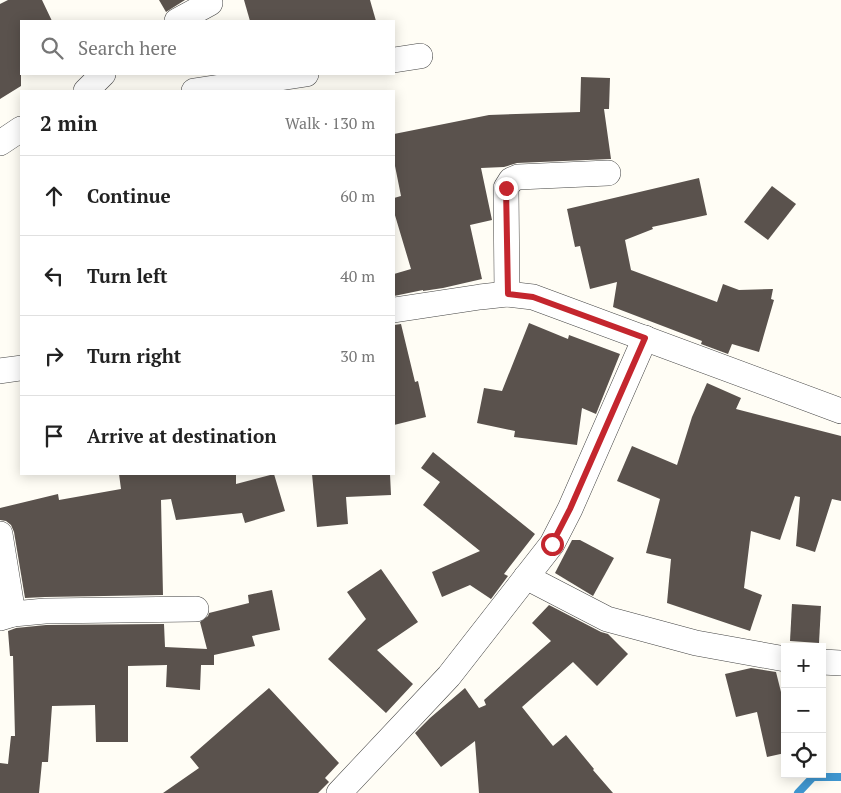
<!DOCTYPE html>
<meta charset="utf-8">
<style>
:root{--surface:#fff;--page:#f6f6f6;--text:#222;--muted:#767676;--line:#e0e0e0}
body{margin:0;font-family:"PT Serif",serif;background:var(--page);color:var(--text)}
.controls{position:absolute;right:15px;bottom:15px;display:grid;overflow:hidden;border-radius:0px;box-shadow:0 2px 12px #0003}
.controls button{width:45px;height:45px;display:grid;place-items:center;padding:0;border:0;border-bottom:1px solid var(--line);background:var(--surface);color:var(--text);font:25px sans-serif}
.stop{position:absolute;width:15px;height:15px;margin:-11px;border:4px solid #c4262e;border-radius:50%;background:#fff}
.stop.end{background:#c4262e;border-color:#fff;box-shadow:0 1px 5px #0008}
.list{margin:0;padding:0;list-style:none}
h2{display:flex;justify-content:space-between;align-items:center;height:65px;margin:0;padding:0 20px;font-size:21px}
h2 small{font-size:16px;font-weight:400;color:var(--muted)}
.list li{display:grid;grid-template-columns:32px 1fr auto;gap:15px;align-items:center;box-sizing:border-box;height:80px;padding:0 20px;border-top:1px solid var(--line)}
.list b{display:block;font-size:19px;white-space:nowrap}
.list em{font-size:16px;font-style:normal;color:var(--muted)}
.icon{flex:none;width:28px;height:28px;fill:none;stroke:currentColor;stroke-width:2;stroke-linecap:round;stroke-linejoin:round}
.map{position:relative;flex:none;width:841px;height:793px;overflow:hidden}
.search{position:absolute;background:var(--surface);box-shadow:0 2px 12px #0003;left:20px;top:20px;width:375px;height:55px;display:flex;align-items:center;gap:12px;box-sizing:border-box;padding:0 18px;border-radius:0px;color:var(--muted);font-size:19px}
.panel{position:absolute;background:var(--surface);box-shadow:0 2px 12px #0003;left:20px;top:90px;width:375px;height:385px;border-radius:0px}
.map>svg:first-child{display:block}
</style>
<div class="map">
<svg width="841" height="793" viewBox="0 0 841 793">
<rect width="100%" height="100%" fill="#fffdf5"/>
<g fill="none" stroke-linecap="round" stroke-linejoin="round">
<!-- stream -->
<polyline stroke="#3f96cf" stroke-width="8" points="798,793 813,777 841,777"/>
</g>
<!-- building -->
<g fill="#5a524d">
<polygon points="8,0 42,0 52,21 21,21 21,86 0,99 0,4"/>
<polygon points="159,0 185,0 166,12"/>
<polygon points="244,0 370,0 376,21 250,21"/>
<polygon points="581,77 610,78 609,109 604,109 611,159 517,163 504,167 481,168 492,220 470,225 482,279 443,288 423,291 423,290 394,296 394,274 411,269 394,212 394,198 401,196 394,161 394,134 489,115 580,112"/>
<polygon points="699,178 707,215 652,227 653,229 625,240 631,270 717,302 723,284 739,290 773,289 771,299 774,300 759,352 732,344 728,354 701,344 702,341 613,307 617,282 590,289 580,246 575,247 567,209"/>
<polygon points="772,186 796,204 768,240 744,222"/>
<polygon points="529,323 568,339 569,335 620,354 596,414 582,408 577,445 514,437 515,431 477,423 484,388 502,391"/>
<polygon points="401,324 415,382 418,381 426,417 394,425 394,325"/>
<polygon points="707,383 741,398 736,409 841,436 841,501 832,499 815,552 796,546 800,497 795,496 780,540 751,531 744,588 762,595 750,631 667,603 671,559 646,553 660,499 617,481 632,446 677,465 692,417"/>
<polygon points="433,452 535,534 504,574 508,576 491,599 470,585 442,597 432,572 480,551 423,505 440,482 421,468"/>
<polygon points="119,474 236,474 236,484 274,474 285,511 245,523 242,513 176,520 171,499 161,500 163,595 45,597 25,598 14,532 11,525 6,521 0,520 0,508 58,494 59,500 121,489"/>
<polygon points="312,474 390,474 391,495 346,497 348,524 317,527"/>
<polygon points="572,540 580,540 614,558 593,596 555,573"/>
<polygon points="381,569 418,622 377,650 413,684 386,713 328,659 366,619 347,592"/>
<polygon points="272,590 280,630 252,636 255,646 214,655 214,665 201,665 200,690 166,687 167,665 128,666 128,742 96,742 95,705 52,706 48,762 42,762 39,793 0,793 0,763 8,764 11,736 15,736 13,656 10,656 8,631 16,628 46,625 164,624 165,647 207,649 200,622 208,616 209,613 249,603 248,595"/>
<polygon points="792,604 821,606 819,643 790,641"/>
<polygon points="549,605 601,632 608,634 628,654 597,686 573,662 522,707 553,746 566,735 594,769 593,770 613,793 479,793 475,741 441,767 415,733 430,718 465,688 479,708 486,705 484,700 551,641 532,623"/>
<polygon points="751,668 776,672 785,708 785,753 767,757 757,712 736,717 725,674"/>
<polygon points="269,688 339,763 325,778 329,782 318,793 163,793 199,768 190,757"/>
</g>
<g fill="none" stroke-linecap="round" stroke-linejoin="round">
<!-- minor casing -->
<g stroke="#444" stroke-width="26">
<g id="minor">
<polyline points="177,21 210,3"/>
<polyline points="394,60 420,56"/>
<polyline points="86,91 103,74"/>
<polyline points="194,91 306,74"/>
<polyline points="0,143 21,129"/>
<polyline points="507,294 506,188 511,180 518,177 608,173"/>
<polyline points="394,310 480,297 507,294 533,297 841,411"/>
<polyline points="0,371 21,368"/>
<polyline points="0,534 13,614 0,618"/>
<polyline points="526,577 607,619 696,643 785,659"/>
<polyline points="13,614 45,611 196,609"/>
<polyline points="822,662 841,663"/>
<polyline points="339,793 449,676 552,544 570,509 645,338"/>
</g>
</g>
<!-- minor -->
<use href="#minor" stroke="#fff" stroke-width="25"/>
</g>
<g fill="none" stroke-linecap="round" stroke-linejoin="round">
<!-- route -->
<polyline stroke="#c4262e" stroke-width="6" points="506,188 508,294 533,297 645,338 570,509 552,544"/>
</g>
</svg>
<div class="controls">
<button>+</button>
<button>−</button>
<button><svg class="icon" aria-label="locate" viewBox="0 0 24 24"><circle cx="12" cy="12" r="6"/><path d="M12 2v4M12 18v4M2 12h4M18 12h4"/></svg></button>
</div>
<div class="stop" style="left:552px;top:544px"></div>
<div class="stop end" style="left:506px;top:188px"></div>
<div class="search"><svg class="icon" aria-label="search" viewBox="0 0 24 24"><circle cx="10" cy="10" r="6"/><path d="M15 15l6 6"/></svg>Search here</div>
<section class="panel">
<h2>2 min<small>Walk · 130 m</small></h2>
<ul class="list">
<li><svg class="icon" aria-label="ahead" viewBox="0 0 24 24"><path d="M12 20V5M6 11l6-6 6 6"/></svg><div><b>Continue</b></div><em>60 m</em></li>
<li><svg class="icon" aria-label="left" viewBox="0 0 24 24"><path d="M17 20v-9H6M10 6l-5 5 5 5"/></svg><div><b>Turn left</b></div><em>40 m</em></li>
<li><svg class="icon" aria-label="right" viewBox="0 0 24 24"><path d="M7 20v-9h11M14 6l5 5-5 5"/></svg><div><b>Turn right</b></div><em>30 m</em></li>
<li><svg class="icon" aria-label="arrive" viewBox="0 0 24 24"><path d="M6 21V4h12l-3 4 3 4H6"/></svg><div><b>Arrive at destination</b></div></li>
</ul>
</section>
</div>
